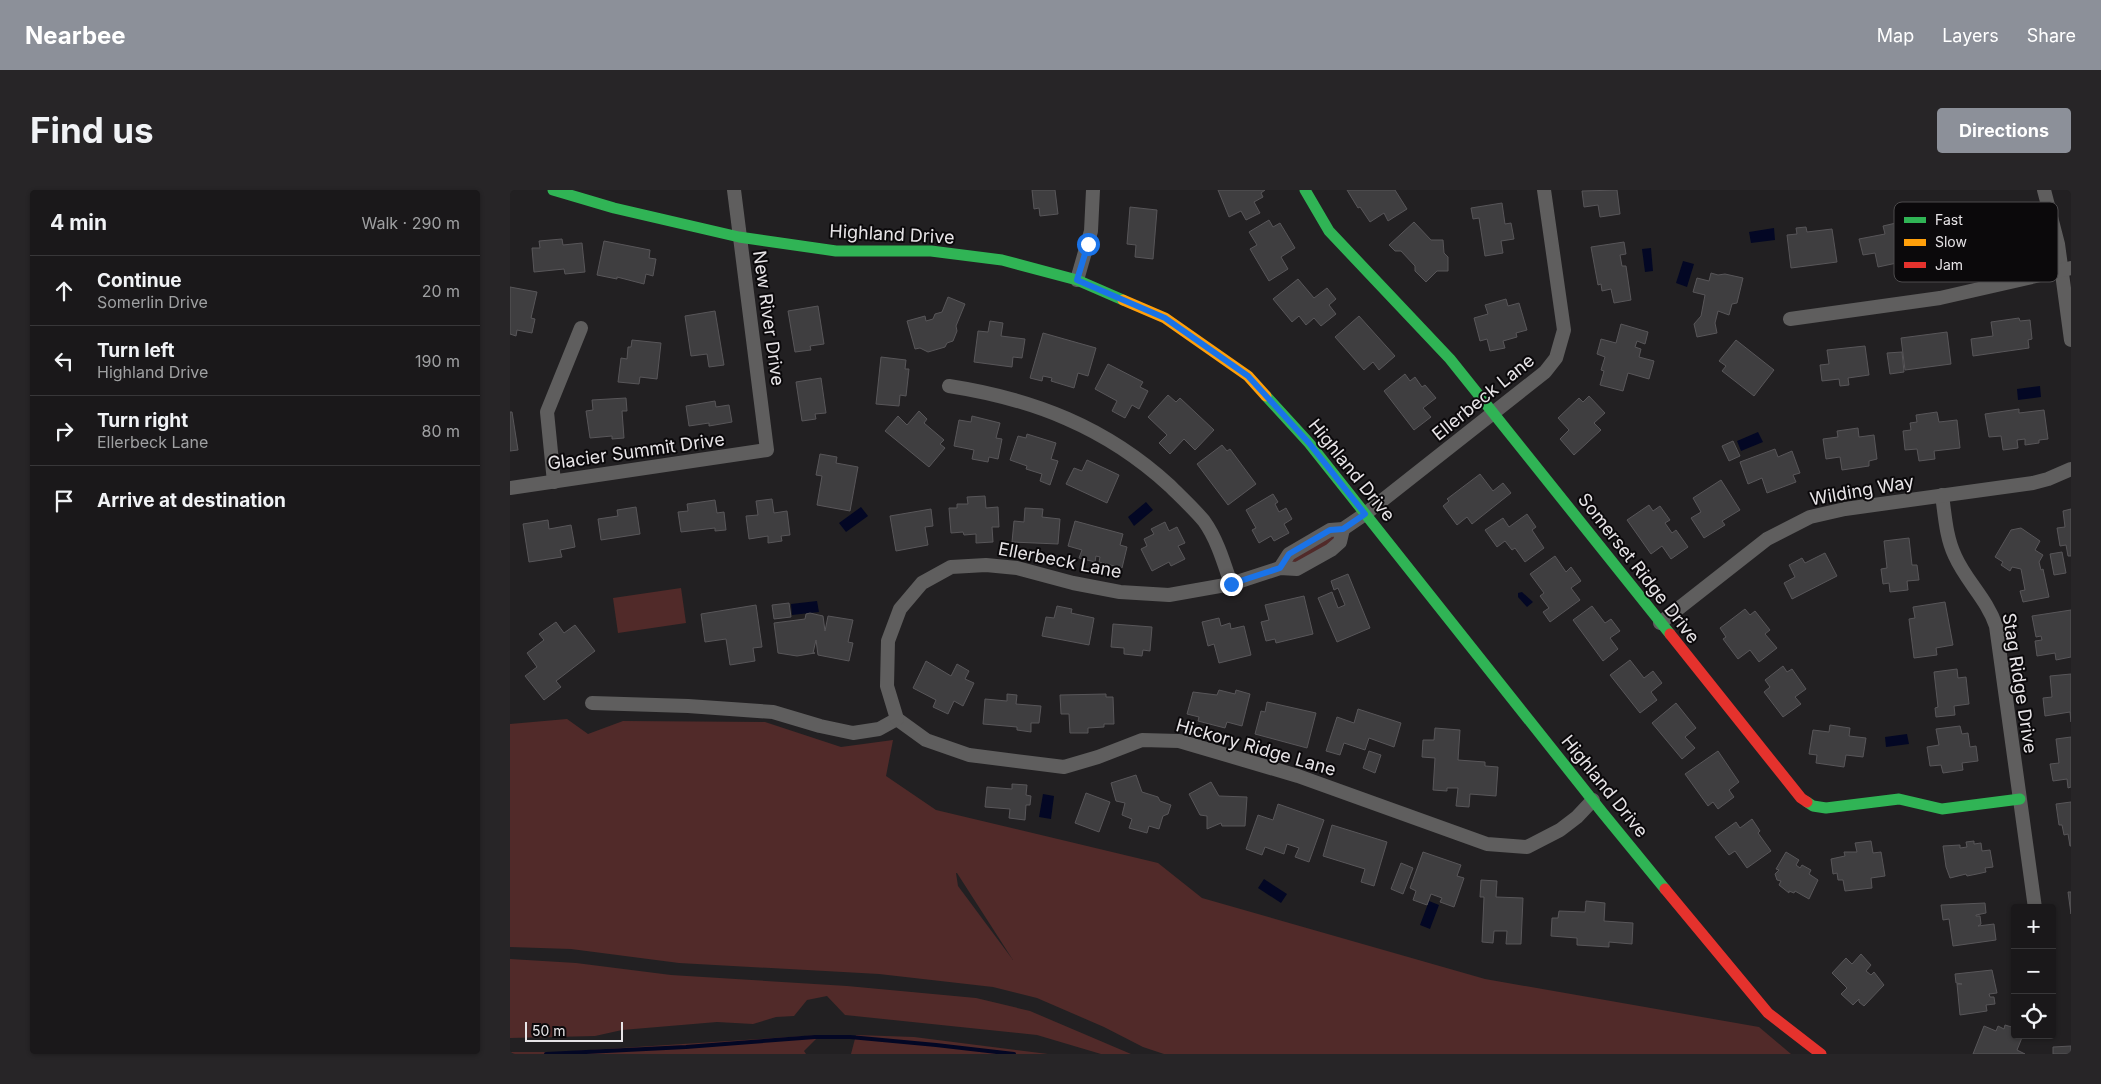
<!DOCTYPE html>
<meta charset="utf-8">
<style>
:root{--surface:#1a181a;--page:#272527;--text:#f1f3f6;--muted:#9fa0a2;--line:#383739;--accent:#8c9099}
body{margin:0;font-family:Inter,sans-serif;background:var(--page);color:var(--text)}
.controls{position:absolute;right:15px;bottom:15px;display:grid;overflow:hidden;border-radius:5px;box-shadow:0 1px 4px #0004}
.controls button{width:45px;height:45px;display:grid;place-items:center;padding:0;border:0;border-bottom:1px solid var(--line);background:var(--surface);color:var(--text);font:25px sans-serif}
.scale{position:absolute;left:15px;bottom:12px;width:98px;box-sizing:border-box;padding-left:5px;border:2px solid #e7e4e7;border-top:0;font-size:14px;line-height:18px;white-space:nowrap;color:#e7e4e7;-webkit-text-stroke:4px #0b090b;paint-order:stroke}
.stop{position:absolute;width:15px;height:15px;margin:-11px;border:4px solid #1a73e8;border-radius:50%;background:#fff}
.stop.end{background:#1a73e8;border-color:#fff;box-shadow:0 1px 5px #0008}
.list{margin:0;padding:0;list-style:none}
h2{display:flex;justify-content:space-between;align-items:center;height:65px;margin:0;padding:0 20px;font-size:21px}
h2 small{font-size:16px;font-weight:400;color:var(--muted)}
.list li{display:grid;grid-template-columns:32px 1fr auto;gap:15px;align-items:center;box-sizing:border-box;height:70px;padding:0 20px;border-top:1px solid var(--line)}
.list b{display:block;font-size:19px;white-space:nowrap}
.list p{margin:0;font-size:16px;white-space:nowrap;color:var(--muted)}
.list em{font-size:16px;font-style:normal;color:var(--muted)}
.icon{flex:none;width:28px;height:28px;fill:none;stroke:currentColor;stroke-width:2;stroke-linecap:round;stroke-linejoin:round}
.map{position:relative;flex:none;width:1561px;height:864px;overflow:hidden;border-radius:5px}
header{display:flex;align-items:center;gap:30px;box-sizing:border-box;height:70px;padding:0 25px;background:var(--accent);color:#fff}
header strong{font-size:24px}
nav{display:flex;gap:28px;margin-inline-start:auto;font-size:18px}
.intro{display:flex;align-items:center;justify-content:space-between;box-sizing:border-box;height:120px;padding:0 30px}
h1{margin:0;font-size:35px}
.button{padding:12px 22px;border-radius:5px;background:var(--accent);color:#fff;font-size:18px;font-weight:700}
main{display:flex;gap:30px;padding:0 30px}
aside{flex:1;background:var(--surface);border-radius:5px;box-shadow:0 1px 4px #0004}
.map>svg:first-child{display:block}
</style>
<header>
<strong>Nearbee</strong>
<nav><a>Map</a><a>Layers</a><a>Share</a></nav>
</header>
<div class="intro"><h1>Find us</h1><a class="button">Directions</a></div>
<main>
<aside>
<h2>4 min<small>Walk · 290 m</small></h2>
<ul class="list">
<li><svg class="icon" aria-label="ahead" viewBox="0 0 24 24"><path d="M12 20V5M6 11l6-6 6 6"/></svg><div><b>Continue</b><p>Somerlin Drive</p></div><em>20 m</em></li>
<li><svg class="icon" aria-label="left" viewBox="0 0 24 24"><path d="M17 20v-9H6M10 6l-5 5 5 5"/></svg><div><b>Turn left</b><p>Highland Drive</p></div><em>190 m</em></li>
<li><svg class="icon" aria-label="right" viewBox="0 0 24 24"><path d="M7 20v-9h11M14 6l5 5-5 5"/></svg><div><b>Turn right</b><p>Ellerbeck Lane</p></div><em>80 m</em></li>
<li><svg class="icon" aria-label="arrive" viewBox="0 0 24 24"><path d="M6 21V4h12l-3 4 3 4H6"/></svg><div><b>Arrive at destination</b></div></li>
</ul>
</aside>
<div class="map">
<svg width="1561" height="864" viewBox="0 0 1561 864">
<rect width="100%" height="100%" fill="#222022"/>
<!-- green -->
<g fill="#512a29" fill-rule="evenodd">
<polygon points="819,345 825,346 825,350 788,374 781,373 781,369"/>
<polygon points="171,398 176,433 108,443 103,408"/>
<path d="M57 529 78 544 113 531 255 532 331 557 383 550 376 586 426 620 648 673 692 708 975 789 1249 837 1281 864H654L633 857 594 837 527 808 483 797 369 784 169 773 61 759 0 757V534ZM446 683H447L503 770 448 696Z"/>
<polygon points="0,769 66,773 161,785 337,796 466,808 520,821 621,864 591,864 527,845 335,825 317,806 297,810 284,826 266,827 243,834 207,832 112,840 85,846 0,848"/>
<polygon points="310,845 294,861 296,864 0,864 0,862 49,862"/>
<polygon points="346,845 404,847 538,864 341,864"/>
</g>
<!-- water -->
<g fill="#030724">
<polygon points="1264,38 1265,50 1241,53 1239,42"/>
<polygon points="1141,58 1143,81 1135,82 1132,59"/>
<polygon points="1173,71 1184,74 1177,97 1166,93"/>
<polygon points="1530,196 1531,207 1508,210 1507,199"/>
<polygon points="1248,242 1253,252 1231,261 1227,251"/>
<polygon points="636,312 643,320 624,336 618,327"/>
<polygon points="351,317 358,326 336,342 329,333"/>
<polygon points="1012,402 1023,412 1017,417 1008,407 1008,403"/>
<polygon points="307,411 309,422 282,425 281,414"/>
<polygon points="1397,544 1399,554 1376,557 1375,547"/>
<polygon points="533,604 544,606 541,629 529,627"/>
<polygon points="754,689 777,704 771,713 748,698"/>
<polygon points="919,711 929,715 920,739 910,735"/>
</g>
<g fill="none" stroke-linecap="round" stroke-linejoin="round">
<!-- stream -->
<polyline stroke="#030724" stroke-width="4" points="36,864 176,857 305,847 340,847 426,855 504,864"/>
</g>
<!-- building -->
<g fill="#3f3e40" stroke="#585659">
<polygon points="522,0 545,0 548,24 530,26 529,18 524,19"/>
<polygon points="708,0 755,0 751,3 753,7 744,12 750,23 736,30 731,21 719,27"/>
<polygon points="837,0 885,0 897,19 878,31 874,23 860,32 850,17 848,18"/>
<polygon points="1107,0 1110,24 1090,27 1088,15 1074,17 1072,1"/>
<polygon points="992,13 995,34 1001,33 1004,49 991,51 993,63 975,66 969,28 963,29 961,18"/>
<polygon points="620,17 647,20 643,69 625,67 626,55 617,54"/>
<polygon points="759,30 763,37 770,33 785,58 771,67 778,79 759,91 740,59 747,55 739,42"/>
<polygon points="904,32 921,50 933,50 934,63 938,67 938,81 927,81 916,92 905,81 905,76 891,61 885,61 879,55"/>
<polygon points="1386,33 1388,42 1394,41 1395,48 1400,47 1404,67 1395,69 1396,71 1368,77 1365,63 1353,65 1349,49 1375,44 1373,36"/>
<polygon points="1296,37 1297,42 1322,39 1327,72 1281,78 1277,45 1287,44 1286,38"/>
<polygon points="52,49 53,55 72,53 75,82 55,84 54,79 24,82 22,58 30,58 29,51"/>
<polygon points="94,51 140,60 139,68 146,69 143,86 136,84 134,94 107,87 107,89 87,85"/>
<polygon points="1114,52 1116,64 1110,65 1112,76 1116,76 1121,110 1104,113 1101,99 1092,101 1091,94 1088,95 1081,57"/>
<polygon points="1201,83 1208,85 1215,84 1233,88 1227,113 1222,114 1219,125 1208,121 1205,133 1207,143 1187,147 1184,134 1191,126 1195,105 1183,102 1187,88 1199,91"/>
<polygon points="788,89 804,108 817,98 826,109 819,115 826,124 811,136 804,128 796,135 789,126 782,132 763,109"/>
<polygon points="0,97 27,102 21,128 25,129 22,143 7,140 6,146 0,144"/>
<polygon points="438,107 455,114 446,136 447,141 443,151 437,153 435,157 418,162 410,158 405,159 397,131 415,126 416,131 423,129 425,124 432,122"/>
<polygon points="996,109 998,116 1009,113 1017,140 1006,143 1007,147 993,151 995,158 980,161 977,149 970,151 964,128 978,124 975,115"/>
<polygon points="308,116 314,154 300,156 301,160 285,162 278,121"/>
<polygon points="205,121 214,175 199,177 197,164 181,166 175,126"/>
<polygon points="849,126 885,166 869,180 863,172 854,180 825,147"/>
<polygon points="1509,128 1510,131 1520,130 1522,149 1518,150 1519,158 1463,166 1461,149 1483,146 1481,132"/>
<polygon points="480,131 493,133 491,146 515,149 512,168 503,167 502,177 464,172 468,141 478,142"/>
<polygon points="1111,134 1138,142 1135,154 1127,151 1125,157 1131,159 1129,167 1144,171 1139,189 1118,183 1113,201 1090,195 1094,181 1091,180 1095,167 1087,164 1091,149 1106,153"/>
<polygon points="1437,142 1441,174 1395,180 1391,148"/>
<polygon points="533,143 586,158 578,186 568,183 564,198 541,191 542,188 533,186 532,191 520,188"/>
<polygon points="122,150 151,153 147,189 130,187 129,194 108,192 111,168 117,169 118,157 121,157"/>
<polygon points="1226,150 1264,180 1244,206 1212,181 1216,176 1209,171"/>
<polygon points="1355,156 1359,185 1338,188 1339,195 1330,196 1329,189 1312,191 1310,175 1319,174 1317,160"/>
<polygon points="1392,162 1394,182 1380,184 1377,163"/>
<polygon points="371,167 396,170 395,179 399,179 396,206 390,205 389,216 366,214"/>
<polygon points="598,174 633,192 630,197 638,201 629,219 622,215 615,228 602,221 607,211 585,199"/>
<polygon points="895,184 900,191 905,187 912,197 915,195 926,208 913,218 921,227 904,240 874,201"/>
<polygon points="311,188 316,223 305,224 306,229 292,231 286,192"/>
<polygon points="658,205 666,212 670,208 704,240 685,260 674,249 660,264 649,253 657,245 638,227"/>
<polygon points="1079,206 1095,223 1084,233 1091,240 1064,265 1050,249 1059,240 1048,228 1069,208 1073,212"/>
<polygon points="116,208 117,221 112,221 114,248 102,249 102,246 80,248 76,221 83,220 82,210"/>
<polygon points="205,211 206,217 219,215 222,232 199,236 199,233 179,236 176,216"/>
<polygon points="1509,219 1509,223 1534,220 1538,249 1529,250 1529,253 1515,255 1515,249 1507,250 1508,258 1493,260 1491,246 1479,247 1475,224"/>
<polygon points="409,221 417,229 414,233 434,250 430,254 435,258 419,277 375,241 388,226 397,235"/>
<polygon points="0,222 2,222 8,260 0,261"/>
<polygon points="1427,222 1429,232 1447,230 1450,258 1424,261 1425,269 1409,271 1407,259 1395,260 1393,241 1401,240 1400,233 1407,232 1406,225"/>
<polygon points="462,226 490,233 486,248 492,249 488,269 479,267 478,272 462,269 464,260 444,256 449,230 461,232"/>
<polygon points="1348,238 1349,247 1364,245 1367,269 1359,271 1359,276 1332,280 1330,267 1316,269 1313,249 1328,247 1327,241"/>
<polygon points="517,244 546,253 541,269 548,271 540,295 530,291 532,284 516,279 517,276 500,270 508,246 516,248"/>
<polygon points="1223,251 1230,266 1219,271 1212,256"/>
<polygon points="712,255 717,261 720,259 746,294 718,315 687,274"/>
<polygon points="1265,259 1268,267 1282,261 1290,283 1283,285 1286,292 1257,303 1252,288 1238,294 1230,272"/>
<polygon points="310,264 327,267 326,273 348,277 340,321 307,315 312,286 306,285"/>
<polygon points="577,270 609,285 597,313 556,294 564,278 572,281"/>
<polygon points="970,284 983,301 993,293 1001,303 962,334 957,327 947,335 933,316 939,311 937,309"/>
<polygon points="1211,290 1230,320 1212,331 1215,335 1194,348 1181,328 1191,322 1183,308"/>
<polygon points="763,304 768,312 765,314 769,322 776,318 782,329 774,334 779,343 764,351 761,346 749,353 742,340 746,338 736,320"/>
<polygon points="475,306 476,318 488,317 489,337 482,337 483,352 466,353 466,344 454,345 453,342 441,343 439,318 447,318 447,314 458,314 457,307"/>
<polygon points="262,309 264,323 277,321 280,345 271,346 272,351 258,353 258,346 239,349 236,326 248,325 246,311"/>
<polygon points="205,310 207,323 214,322 216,340 205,341 205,338 171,342 168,322 178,321 177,314"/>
<polygon points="1139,315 1143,321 1150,316 1160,330 1155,333 1162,343 1166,340 1178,357 1161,369 1152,356 1141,364 1117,330"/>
<polygon points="126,317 130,344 91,350 88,329 108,326 107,320"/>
<polygon points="515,318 533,319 532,327 550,329 548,354 502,352 504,331 514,332"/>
<polygon points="421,319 423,336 415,337 418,355 386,361 380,326"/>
<polygon points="1561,319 1561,366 1558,366 1556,355 1550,356 1547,338 1555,337 1553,321"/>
<polygon points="1017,324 1026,337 1022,340 1034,358 1015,372 1005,358 1002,360 995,351 987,357 975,340 993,328 999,337"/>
<polygon points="38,330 39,339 61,335 65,357 50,360 52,367 19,372 13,334"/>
<polygon points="565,331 613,344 610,355 617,357 612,378 589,372 590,367 586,366 585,372 569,368 572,360 558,356"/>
<polygon points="655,332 659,341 667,337 675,353 668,356 675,369 661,376 659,372 642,381 631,359 637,356 634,349 644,344 641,339"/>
<polygon points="1511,338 1530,351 1525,360 1533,365 1529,372 1531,380 1533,379 1539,407 1513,412 1510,401 1515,400 1511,379 1502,377 1500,381 1491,375 1493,372 1485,367 1501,340"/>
<polygon points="1399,348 1402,375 1407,375 1409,390 1397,391 1398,400 1380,402 1379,393 1373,394 1371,379 1377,378 1374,351"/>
<polygon points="1552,362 1556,383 1544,385 1540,364"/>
<polygon points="1315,363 1327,386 1282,409 1274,393 1285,387 1279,375 1292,368 1295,373"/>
<polygon points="1045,366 1056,382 1061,377 1071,391 1061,398 1070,410 1040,432 1033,422 1039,418 1030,406 1034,403 1020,384"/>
<polygon points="838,384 860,438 827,452 808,408 822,402 828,418 835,415 828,398 824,400 821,391"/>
<polygon points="794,406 803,444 766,453 765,449 756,451 751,432 759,430 755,415"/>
<polygon points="1435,412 1443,455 1426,458 1427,465 1404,468 1399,429 1405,428 1403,417"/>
<polygon points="279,413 281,427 264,429 262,415"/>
<polygon points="246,415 252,457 243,458 245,471 220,475 216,449 195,452 191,424"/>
<polygon points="547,416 562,419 561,423 584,428 579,455 532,446 536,427 544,428"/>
<polygon points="1082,416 1095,433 1101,429 1110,441 1100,448 1108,459 1093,471 1063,430"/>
<polygon points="1235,419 1240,425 1245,421 1260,440 1255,444 1267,458 1249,472 1240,460 1228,469 1213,449 1216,447 1210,438"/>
<polygon points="1561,420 1561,467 1546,470 1545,463 1527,466 1525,451 1532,450 1531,446 1526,447 1522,426"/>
<polygon points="300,423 313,426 315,441 318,426 343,430 338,452 343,453 339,471 308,465 306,450 303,463 305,463 287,466 268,463 264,433 295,429 296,424"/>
<polygon points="709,428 711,436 720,433 721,439 734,436 741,465 709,473 704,454 698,456 692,432"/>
<polygon points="46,432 54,443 65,435 85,461 46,491 51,497 34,510 15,486 27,477 17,463 34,450 29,444"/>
<polygon points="603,434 642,437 640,461 633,460 632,466 614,464 614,458 601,457"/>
<polygon points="1120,470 1134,488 1143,481 1152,493 1141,502 1147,510 1130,523 1100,485"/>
<polygon points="416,471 441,486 447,474 459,481 455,489 464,493 453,516 444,511 438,524 423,517 426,510 403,498"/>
<polygon points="1273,476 1277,482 1282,479 1296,499 1285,507 1291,514 1273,527 1254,502 1260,497 1255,490"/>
<polygon points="1447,479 1448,488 1456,487 1459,514 1444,516 1445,525 1426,527 1425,518 1428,517 1424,482"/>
<polygon points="1561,484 1561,532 1560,522 1535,526 1533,508 1542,507 1540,486"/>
<polygon points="709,500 725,504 726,500 740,504 732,536 717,532 715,538 688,531 689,527 677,524 683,502 707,505"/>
<polygon points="497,504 507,505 506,514 531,516 529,533 521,533 521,542 507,540 507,537 473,534 475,509 497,511"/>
<polygon points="596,504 596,507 603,507 604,534 594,534 594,537 578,538 578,543 560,543 559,524 551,524 550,505"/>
<polygon points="757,512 806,523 797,558 745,544 751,521 755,522"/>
<polygon points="1166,513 1186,538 1175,547 1185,558 1172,569 1142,533"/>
<polygon points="848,519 891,533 884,557 859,548 855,560 834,553 830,565 816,561 827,527 844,533"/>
<polygon points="1320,535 1340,538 1339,546 1356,548 1353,567 1336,565 1334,577 1306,573 1307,565 1299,564 1303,540 1319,542"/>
<polygon points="1450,536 1452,544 1458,543 1460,557 1466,556 1468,571 1452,573 1453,580 1433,583 1431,575 1420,576 1417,557 1429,555 1426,539"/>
<polygon points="925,538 950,540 948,570 975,572 975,576 988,577 986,606 960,604 959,617 946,616 948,598 937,598 937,601 923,600 925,568 912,567 913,550 924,550"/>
<polygon points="1561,547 1561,597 1558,598 1557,589 1543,591 1540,574 1549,573 1546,549"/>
<polygon points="859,561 871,565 865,583 853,578"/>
<polygon points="1208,561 1229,592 1219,600 1224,607 1208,619 1203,612 1198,616 1175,584"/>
<polygon points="626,585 632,602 648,607 650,611 661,615 658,624 653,626 649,639 639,636 637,643 619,638 622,629 612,625 615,613 606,611 601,593"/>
<polygon points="701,592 709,606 737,607 735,636 712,636 711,633 697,639 697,626 690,625 679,604"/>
<polygon points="502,594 517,595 516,605 521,606 520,615 516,615 515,630 499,628 500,619 475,617 477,597 502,599"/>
<polygon points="576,603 600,612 589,642 565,633"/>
<polygon points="1561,612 1561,656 1560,656 1558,644 1554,645 1552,635 1549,635 1546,614"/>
<polygon points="768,614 814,630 799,672 785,667 789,658 777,654 774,664 755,657 752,665 736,659 748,625 763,630"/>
<polygon points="1242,629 1250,641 1248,643 1261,661 1237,678 1225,661 1219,665 1205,647 1226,632 1230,638"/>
<polygon points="822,635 877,652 864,696 851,692 855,679 813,666"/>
<polygon points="1361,651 1363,663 1371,662 1375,686 1361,688 1362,698 1335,701 1333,690 1328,690 1327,683 1323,684 1321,669 1335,666 1334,662 1347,662 1345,653"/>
<polygon points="1464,651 1464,654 1471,653 1472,661 1480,660 1483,677 1475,678 1476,682 1467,684 1457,686 1456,684 1440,688 1436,677 1433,656 1450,655 1450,658 1457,657 1456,652"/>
<polygon points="913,662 951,675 947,686 954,688 944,717 930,712 932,708 921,704 917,715 903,710 906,701 900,698"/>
<polygon points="1276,662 1289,670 1286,675 1290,678 1292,675 1301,680 1299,684 1308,690 1299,709 1285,701 1284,703 1279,701 1279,703 1269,695 1271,691 1267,690 1265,684 1269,680 1266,679"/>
<polygon points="891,673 903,678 893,704 881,699"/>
<polygon points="971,690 987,691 986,707 1013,708 1011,754 996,754 997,741 984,741 983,753 972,752 974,707 970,707"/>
<polygon points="1558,702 1561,702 1561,724"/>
<polygon points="1076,711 1095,713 1094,731 1123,733 1122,754 1099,752 1099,757 1067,755 1067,748 1041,746 1042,728 1048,728 1049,721 1075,722"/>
<polygon points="1475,713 1476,723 1466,725 1466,726 1470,726 1471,734 1468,736 1484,734 1486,750 1443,756 1439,729 1433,730 1431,715"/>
<polygon points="1351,764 1361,775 1356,781 1361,785 1364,782 1374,795 1354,816 1349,812 1349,809 1343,815 1331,804 1337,798 1322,783 1336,768 1342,774"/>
<polygon points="1482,780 1487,803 1479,804 1480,807 1484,807 1485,814 1476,815 1477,821 1450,825 1447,794 1452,794 1446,793 1445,784"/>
<polygon points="1495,835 1505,838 1505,845 1513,845 1507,860 1515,864 1463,864 1474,836 1486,841 1488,836 1494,839"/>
<polygon points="1561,856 1561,864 1543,864 1543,857"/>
</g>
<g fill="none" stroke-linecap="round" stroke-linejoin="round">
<!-- street -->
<g stroke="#5f5e5e" stroke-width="14">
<polyline points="1534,0 1548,54 1561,150"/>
<polyline points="567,90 581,41 583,0"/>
<polyline points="1280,129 1430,108 1561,78"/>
<path d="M439 196C523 209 596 237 660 296 671 307 684 319 694 331 707 349 714 373 721 394"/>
<polyline points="44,292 37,222 71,138"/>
<polyline points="0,298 257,260 224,0"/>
<path d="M1432 305C1435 326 1436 347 1445 366 1456 391 1477 409 1486 436L1525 718"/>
<polyline points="770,378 779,364 820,340 833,339 855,324 1035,182 1046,168 1054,140 1034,0"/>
<polyline points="1150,433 1257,349 1300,327 1335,319 1523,293 1538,289 1561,279"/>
<polyline points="82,513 178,516 263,522 310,536 343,543 369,539 387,529"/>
<polyline points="387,529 416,550 459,565 554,577 588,567 632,550 669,551 788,586 977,654 1017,657 1050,640 1067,627 1083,610"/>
<polyline points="387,529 377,496 378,451 390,419 412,393 441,377 476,375 507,378 563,393 610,402 659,405 721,394 770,378 787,379 821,360 830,352 833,339"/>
</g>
<!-- fast -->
<g stroke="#30b455" stroke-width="11">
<polyline points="43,0 104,18 229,47 326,61 421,61 492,70 567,90 613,110"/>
<polyline points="795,0 819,41 940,169 1160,444"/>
<polyline points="756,206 799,253 1092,622 1155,699"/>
<polyline points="1297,612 1303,616 1316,618 1389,609 1432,619 1510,609"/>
</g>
<!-- slow -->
<polyline stroke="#ff9f0a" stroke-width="11" points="613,110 655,128 738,186 756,206"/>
<!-- jam -->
<g stroke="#e5322d" stroke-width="11">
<polyline points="1160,444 1291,608 1297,612"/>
<polyline points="1155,699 1258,823 1311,864"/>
</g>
</g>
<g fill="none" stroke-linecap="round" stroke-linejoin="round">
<!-- route -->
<polyline stroke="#1a73e8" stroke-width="6" points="578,54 567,90 655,128 738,186 799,253 855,324 833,339 820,340 779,364 770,378 721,394"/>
</g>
<g text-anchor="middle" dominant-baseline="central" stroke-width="4" stroke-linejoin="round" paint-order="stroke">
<!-- street labels -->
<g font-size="18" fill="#e7e4e7" stroke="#0b090b">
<text transform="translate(382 44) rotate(3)">Highland Drive</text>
<text transform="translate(259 128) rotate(82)">New River Drive</text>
<text transform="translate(973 207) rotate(-39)">Ellerbeck Lane</text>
<text transform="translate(126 261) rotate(-8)">Glacier Summit Drive</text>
<text transform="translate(842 280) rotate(51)">Highland Drive</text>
<text transform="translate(1352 300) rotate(-10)">Wilding Way</text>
<text transform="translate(550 370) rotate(11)">Ellerbeck Lane</text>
<text transform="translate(1129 378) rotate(52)">Somerset Ridge Drive</text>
<text transform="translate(1510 493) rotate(81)">Stag Ridge Drive</text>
<text transform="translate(746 557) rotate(16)">Hickory Ridge Lane</text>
<text transform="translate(1095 596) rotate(51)">Highland Drive</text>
</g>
</g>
<!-- legend -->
<rect x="1384" y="12" width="164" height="80" rx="8" fill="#0b090b" stroke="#4d4b4d" stroke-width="1"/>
<rect x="1394" y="27" width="22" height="6" fill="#30b455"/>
<rect x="1394" y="49" width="22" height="7" fill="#ff9f0a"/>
<rect x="1394" y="72" width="22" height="6" fill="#e5322d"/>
<g font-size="14" fill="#e7e4e7">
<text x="1425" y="35">Fast</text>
<text x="1425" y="57">Slow</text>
<text x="1425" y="80">Jam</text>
</g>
</svg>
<div class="controls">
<button>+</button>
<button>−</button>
<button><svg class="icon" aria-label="locate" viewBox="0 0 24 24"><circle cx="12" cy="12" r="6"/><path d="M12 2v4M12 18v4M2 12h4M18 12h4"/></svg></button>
</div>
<div class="scale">50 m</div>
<div class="stop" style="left:578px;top:54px"></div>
<div class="stop end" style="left:721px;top:394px"></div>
</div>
</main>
